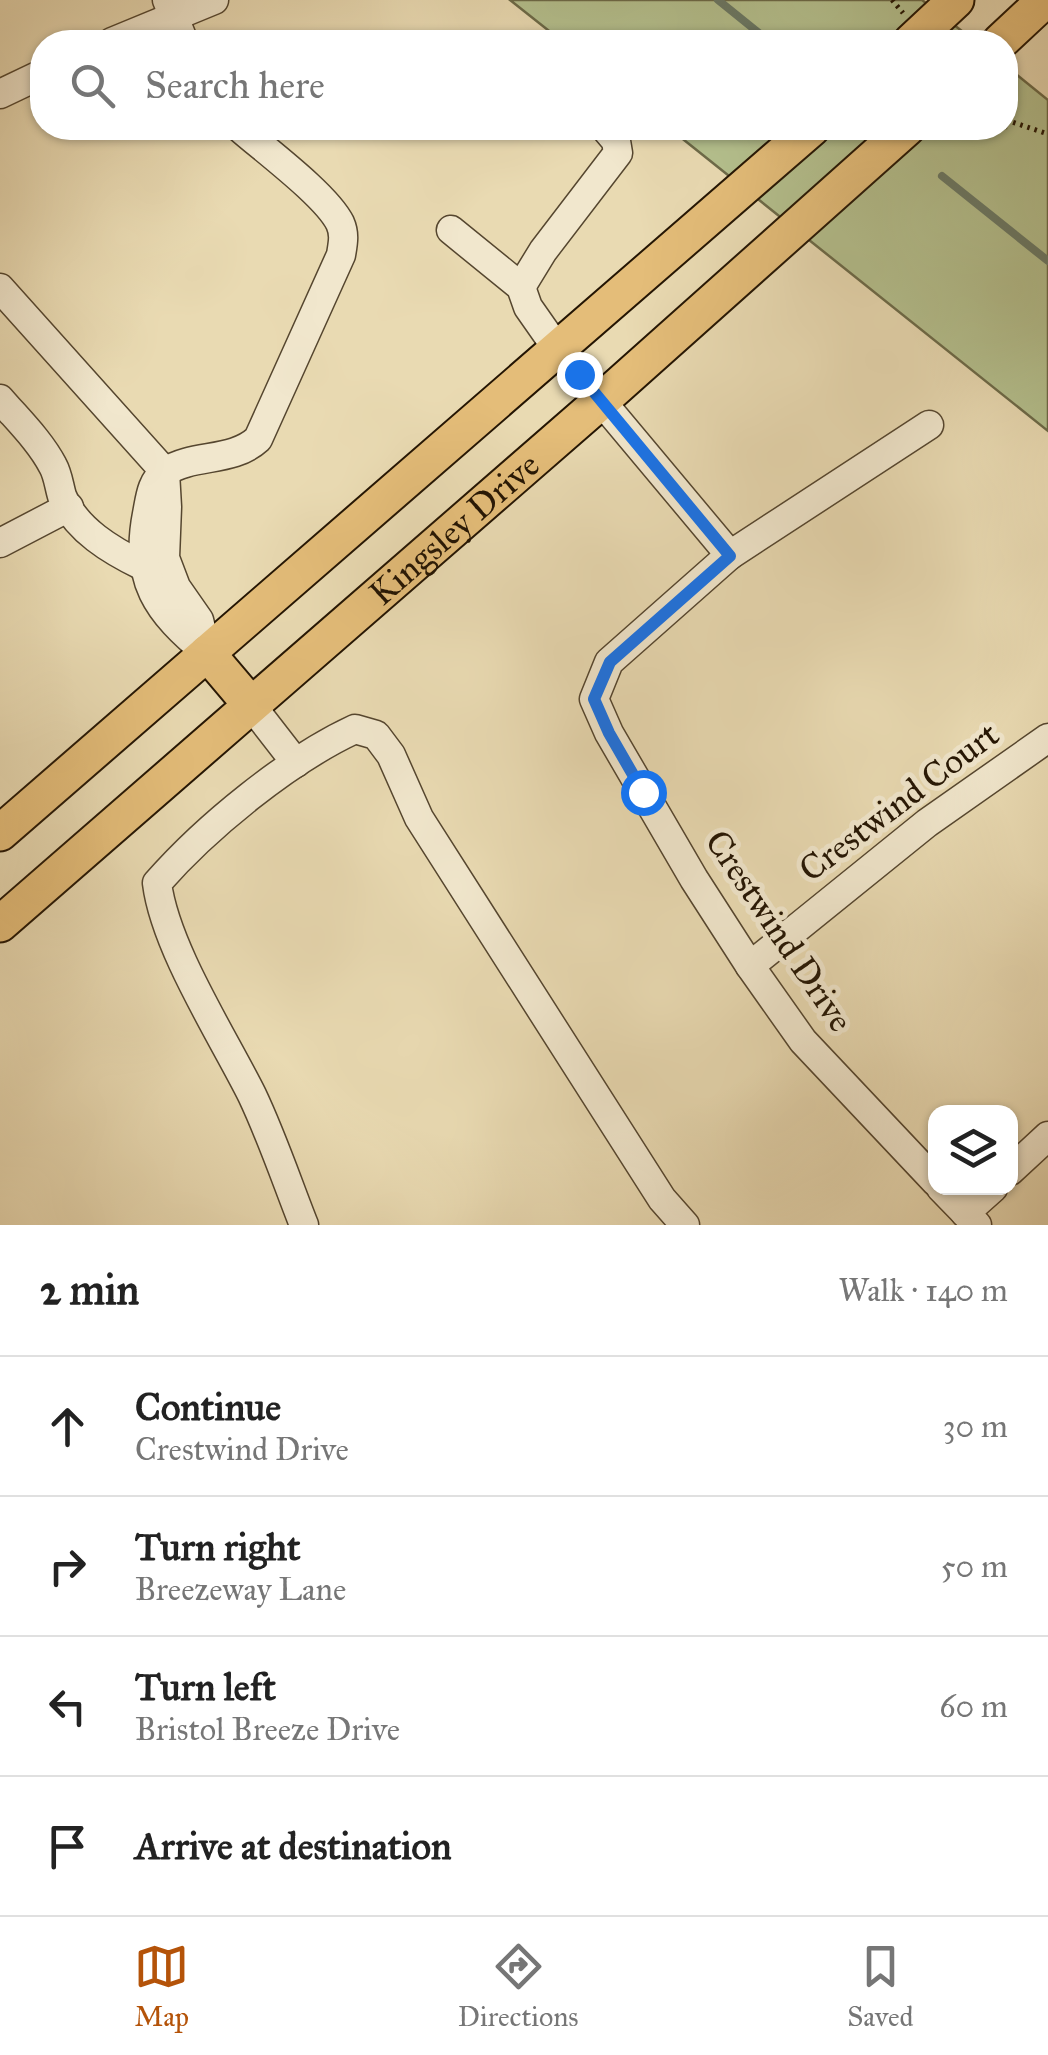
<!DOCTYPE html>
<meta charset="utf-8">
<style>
:root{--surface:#fff;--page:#f6f6f6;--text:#222;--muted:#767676;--line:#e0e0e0;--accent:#b45309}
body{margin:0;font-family:"IM FELL Great Primer",serif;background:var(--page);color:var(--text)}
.controls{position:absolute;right:30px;bottom:30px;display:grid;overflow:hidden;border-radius:20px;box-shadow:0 2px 8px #0004}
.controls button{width:90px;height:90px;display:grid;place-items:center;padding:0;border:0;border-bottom:2px solid var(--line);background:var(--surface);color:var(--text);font:50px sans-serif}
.stop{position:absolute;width:30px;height:30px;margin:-22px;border:8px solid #1a73e8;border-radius:50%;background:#fff}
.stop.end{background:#1a73e8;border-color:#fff;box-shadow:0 2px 10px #0008}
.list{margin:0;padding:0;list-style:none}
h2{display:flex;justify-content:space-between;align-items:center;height:130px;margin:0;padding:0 40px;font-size:42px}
h2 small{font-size:32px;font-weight:400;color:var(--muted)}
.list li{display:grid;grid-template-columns:65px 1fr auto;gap:30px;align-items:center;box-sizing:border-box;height:140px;padding:0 40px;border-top:2px solid var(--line)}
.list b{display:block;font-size:38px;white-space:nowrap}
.list p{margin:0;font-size:32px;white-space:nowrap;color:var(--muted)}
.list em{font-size:32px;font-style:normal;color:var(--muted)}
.icon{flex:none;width:55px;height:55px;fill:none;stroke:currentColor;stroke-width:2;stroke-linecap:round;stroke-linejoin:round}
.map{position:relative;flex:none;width:1048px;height:1225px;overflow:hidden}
.search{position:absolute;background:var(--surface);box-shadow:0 2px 8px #0004;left:30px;right:30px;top:30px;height:110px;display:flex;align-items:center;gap:25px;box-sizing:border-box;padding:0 35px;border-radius:40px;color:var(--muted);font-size:38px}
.sheet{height:690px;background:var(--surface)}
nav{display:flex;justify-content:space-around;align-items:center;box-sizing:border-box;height:140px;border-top:2px solid var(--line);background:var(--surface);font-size:28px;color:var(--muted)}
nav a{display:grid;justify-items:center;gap:5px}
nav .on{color:var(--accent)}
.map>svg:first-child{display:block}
</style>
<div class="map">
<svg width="1048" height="1225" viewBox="0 0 1048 1225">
<rect width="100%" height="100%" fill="#e9dab2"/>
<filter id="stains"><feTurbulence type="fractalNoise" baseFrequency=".002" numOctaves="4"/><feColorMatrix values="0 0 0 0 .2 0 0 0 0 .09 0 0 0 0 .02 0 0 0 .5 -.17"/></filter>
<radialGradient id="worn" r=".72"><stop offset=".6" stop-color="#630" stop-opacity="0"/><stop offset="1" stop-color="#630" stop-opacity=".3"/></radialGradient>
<!-- green -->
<g fill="#b4c08e" stroke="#6c6a48" stroke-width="2.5">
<polygon points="510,0 922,0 976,42 563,42"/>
<polygon points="1006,66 1048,100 1048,431 669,128 1006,128"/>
</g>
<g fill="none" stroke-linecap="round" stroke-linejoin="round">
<!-- stream -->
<g stroke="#6a7966" stroke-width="8">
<polyline points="718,0 770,42"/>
<polyline points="942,176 1048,261"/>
</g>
<!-- minor casing -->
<g stroke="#55462f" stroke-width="31">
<g id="minor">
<polyline points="167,0 184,42"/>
<polyline points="112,42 214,0"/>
<polyline points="0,94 42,74"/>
<polyline points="451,230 521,287 528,307 556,347 730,555"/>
<polyline points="521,287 543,251 618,153 616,141 605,128"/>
<polyline points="0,288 165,472 167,507 165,558 176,587 199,620 207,653"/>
<path d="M0 399C18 420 40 441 53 466 58 475 59 486 62 496 76 530 112 551 143 566L159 561"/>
<polyline points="929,425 730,555 609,662 594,699 609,733 694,879 750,966 803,1041 936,1182"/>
<polyline points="0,543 69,507"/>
<path d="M207 653C157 612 134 580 147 514 150 499 151 481 165 472 194 453 232 463 258 439L341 255C343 243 345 234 340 223 326 195 265 150 240 128"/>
<polyline points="251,705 296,763"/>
<polyline points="750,966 927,823 1048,738"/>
<polyline points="1010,1171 1048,1136"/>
<polyline points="941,1188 977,1225"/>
<polyline points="965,1213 993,1188"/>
<path d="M304 1225C287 1182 272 1137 252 1095 222 1035 165 947 157 883 206 827 288 760 355 729L376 735 391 755 419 818 662 1199 685 1225"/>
</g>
</g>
<!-- major casing -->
<g stroke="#241503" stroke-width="39">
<g id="major">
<polyline points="911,42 956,0"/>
<polyline points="1000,42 1045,0"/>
<polyline points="207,653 251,705"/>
<polyline points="0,833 812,128"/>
<path id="s1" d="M0 924 601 401 907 128"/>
</g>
</g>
<!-- path -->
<g stroke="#241503" stroke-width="5" stroke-dasharray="2.5 5" stroke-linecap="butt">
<polyline points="892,0 903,13"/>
<polyline points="1006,120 1048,134"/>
</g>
<!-- minor -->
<use href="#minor" stroke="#f1e7cd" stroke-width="28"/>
<!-- major -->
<use href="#major" stroke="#e4bd79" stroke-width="35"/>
</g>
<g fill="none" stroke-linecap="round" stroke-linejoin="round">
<!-- route -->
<polyline stroke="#1a73e8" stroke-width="12" points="579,374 730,556 610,662 594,699 609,733 643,792"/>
</g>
<g text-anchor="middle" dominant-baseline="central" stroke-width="10" stroke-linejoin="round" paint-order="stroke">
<!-- street labels -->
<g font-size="35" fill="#241503" stroke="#f1e7cd">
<text stroke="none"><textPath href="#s1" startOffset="602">Kingsley Drive</textPath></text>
<text transform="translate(899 802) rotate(-37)">Crestwind Court</text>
<text transform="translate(779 931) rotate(56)">Crestwind Drive</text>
</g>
</g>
<rect width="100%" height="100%" filter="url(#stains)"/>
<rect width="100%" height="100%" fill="url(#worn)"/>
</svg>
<div class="controls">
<button><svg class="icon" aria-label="layers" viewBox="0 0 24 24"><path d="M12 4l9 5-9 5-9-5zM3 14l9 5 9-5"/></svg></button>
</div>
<div class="stop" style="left:643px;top:792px"></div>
<div class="stop end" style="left:579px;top:374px"></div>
<div class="search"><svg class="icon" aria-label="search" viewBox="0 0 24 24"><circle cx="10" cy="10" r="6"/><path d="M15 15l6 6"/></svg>Search here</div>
</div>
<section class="sheet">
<h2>2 min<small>Walk · 140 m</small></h2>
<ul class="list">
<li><svg class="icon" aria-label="ahead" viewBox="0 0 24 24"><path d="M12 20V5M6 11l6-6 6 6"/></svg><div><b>Continue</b><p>Crestwind Drive</p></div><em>30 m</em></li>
<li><svg class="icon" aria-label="right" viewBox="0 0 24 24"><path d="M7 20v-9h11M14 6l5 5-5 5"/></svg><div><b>Turn right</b><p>Breezeway Lane</p></div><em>50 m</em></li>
<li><svg class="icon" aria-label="left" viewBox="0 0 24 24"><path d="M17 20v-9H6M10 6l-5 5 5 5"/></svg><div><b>Turn left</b><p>Bristol Breeze Drive</p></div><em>60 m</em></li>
<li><svg class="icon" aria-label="arrive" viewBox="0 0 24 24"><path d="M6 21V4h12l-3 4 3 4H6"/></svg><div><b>Arrive at destination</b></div></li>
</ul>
</section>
<nav>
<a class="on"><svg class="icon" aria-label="map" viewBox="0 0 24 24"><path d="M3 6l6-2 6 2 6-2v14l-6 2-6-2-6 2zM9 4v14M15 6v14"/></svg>Map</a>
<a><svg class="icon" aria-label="directions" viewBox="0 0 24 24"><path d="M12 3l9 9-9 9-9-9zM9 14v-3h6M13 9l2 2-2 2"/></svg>Directions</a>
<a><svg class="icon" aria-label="saved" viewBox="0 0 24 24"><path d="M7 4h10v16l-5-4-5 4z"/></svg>Saved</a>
</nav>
